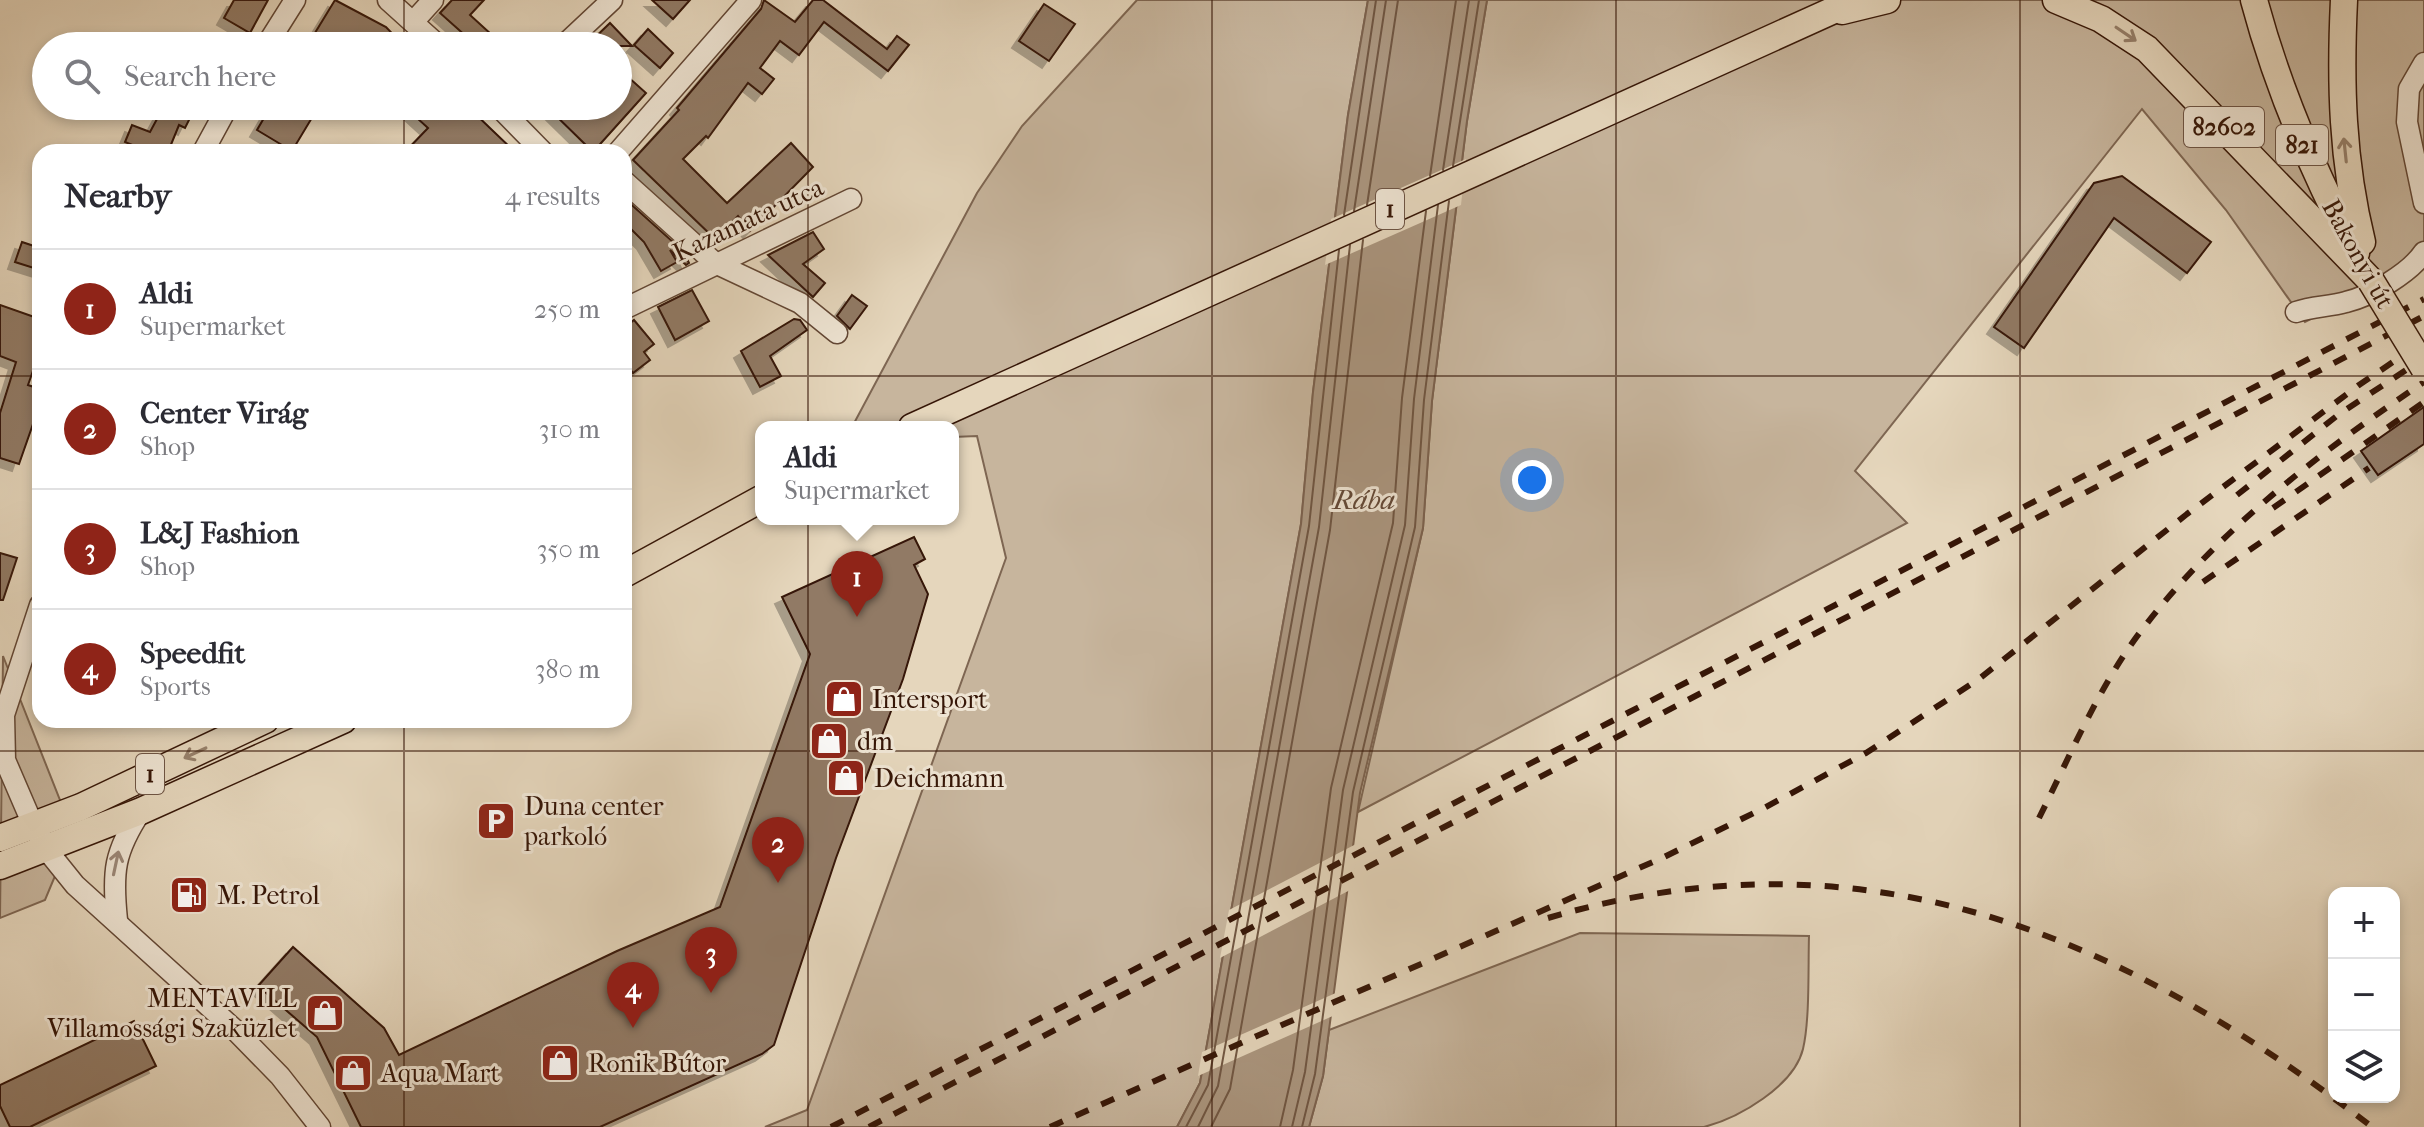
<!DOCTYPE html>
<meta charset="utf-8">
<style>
:root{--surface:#fff;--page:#f7f7f7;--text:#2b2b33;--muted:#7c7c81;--line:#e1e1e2;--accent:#8f2418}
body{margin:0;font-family:"IM FELL French Canon",serif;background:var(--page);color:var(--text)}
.controls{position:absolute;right:24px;bottom:24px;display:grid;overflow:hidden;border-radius:16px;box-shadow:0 4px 12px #0003}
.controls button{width:72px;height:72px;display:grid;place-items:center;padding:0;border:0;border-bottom:2px solid var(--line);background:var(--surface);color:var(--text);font:40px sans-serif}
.you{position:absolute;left:1532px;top:480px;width:28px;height:28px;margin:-20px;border:6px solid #fff;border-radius:50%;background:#1a73e8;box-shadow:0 0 0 12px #1a73e833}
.badge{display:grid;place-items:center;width:52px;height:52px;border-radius:50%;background:var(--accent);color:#fff;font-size:26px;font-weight:700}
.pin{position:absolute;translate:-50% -66px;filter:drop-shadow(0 2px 4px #0008)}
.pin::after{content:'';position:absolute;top:42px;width:28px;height:24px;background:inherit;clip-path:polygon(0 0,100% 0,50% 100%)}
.popup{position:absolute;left:755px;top:421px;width:204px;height:104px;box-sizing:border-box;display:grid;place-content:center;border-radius:16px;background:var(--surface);filter:drop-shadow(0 2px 6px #0005);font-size:26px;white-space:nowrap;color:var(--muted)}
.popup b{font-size:30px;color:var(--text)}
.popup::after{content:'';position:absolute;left:50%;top:100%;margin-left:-16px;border:16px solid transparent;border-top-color:var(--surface)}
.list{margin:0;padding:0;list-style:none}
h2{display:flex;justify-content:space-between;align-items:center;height:104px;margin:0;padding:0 32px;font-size:34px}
h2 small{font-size:26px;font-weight:400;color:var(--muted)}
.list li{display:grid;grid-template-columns:52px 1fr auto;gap:24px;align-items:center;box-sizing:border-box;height:120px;padding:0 32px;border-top:2px solid var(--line)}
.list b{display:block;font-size:30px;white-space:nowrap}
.list p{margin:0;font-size:26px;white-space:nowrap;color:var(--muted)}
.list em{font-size:26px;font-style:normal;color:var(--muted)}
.icon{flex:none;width:44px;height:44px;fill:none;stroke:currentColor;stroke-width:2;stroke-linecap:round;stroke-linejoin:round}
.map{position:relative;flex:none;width:2424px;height:1127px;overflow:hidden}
.search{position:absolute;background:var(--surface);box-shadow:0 4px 12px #0003;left:32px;top:32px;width:600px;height:88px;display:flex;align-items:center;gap:20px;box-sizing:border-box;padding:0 28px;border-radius:44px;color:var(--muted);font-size:30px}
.panel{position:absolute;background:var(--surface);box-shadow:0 4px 12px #0003;left:32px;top:144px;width:600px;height:584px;border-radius:24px}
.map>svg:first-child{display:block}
</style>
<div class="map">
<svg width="2424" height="1127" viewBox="0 0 2424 1127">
<defs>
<filter id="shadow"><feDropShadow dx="-7" dy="7" stdDeviation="0" flood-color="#0004"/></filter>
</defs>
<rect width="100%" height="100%" fill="#e5d6bc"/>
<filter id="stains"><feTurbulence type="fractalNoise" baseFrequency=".0025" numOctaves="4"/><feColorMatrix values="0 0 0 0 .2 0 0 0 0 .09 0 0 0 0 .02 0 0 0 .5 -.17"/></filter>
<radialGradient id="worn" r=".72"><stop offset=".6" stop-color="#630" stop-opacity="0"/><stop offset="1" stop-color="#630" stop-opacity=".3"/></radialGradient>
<!-- green -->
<g fill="#c7b59d" stroke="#7e6652" stroke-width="2">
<polygon points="1137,0 1368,0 1348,115 1313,392 1301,524 1200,1083 1177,1127 765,1127 807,1110 1006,558 977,436 953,437 953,427 852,427 977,193 1022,126"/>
<polygon points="1487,0 2424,0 2424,261 2305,322 2226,210 2142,109 1855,471 1907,523 1358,812 1423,528 1432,401 1467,121"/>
<polygon points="3,656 73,833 45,900 0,918"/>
<path d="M1580 933 1809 936C1808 968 1810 1019 1803 1049 1794 1086 1739 1118 1704 1127H1309L1323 1076 1329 1030Z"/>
</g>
<!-- water -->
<polygon fill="#aa957e" stroke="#7c624e" stroke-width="2" points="1368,0 1487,0 1467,121 1432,401 1423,528 1360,793 1323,1076 1309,1127 1177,1127 1200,1083 1301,524 1313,392 1348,115"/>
<!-- pier -->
<g fill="#e5d6bc">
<polygon points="1466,159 1461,205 1325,265 1331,219"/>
<polygon points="1358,843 1352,889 1220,958 1229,910"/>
<polygon points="1338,992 1335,1015 1198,1076 1202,1052"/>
</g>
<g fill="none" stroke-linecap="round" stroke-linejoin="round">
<!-- shore -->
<g stroke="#705642" stroke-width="2">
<polyline points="1453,166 1479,0"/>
<polyline points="1443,170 1469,0"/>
<polyline points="1430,176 1456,0"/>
<polyline points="1367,205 1398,0"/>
<polyline points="1354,211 1386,0"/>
<polyline points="1344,215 1376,0"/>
<polyline points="1186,1127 1208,1085 1309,526 1339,250"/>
<polyline points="1198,1127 1218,1086 1319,527 1350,245"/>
<polyline points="1211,1127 1230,1089 1330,530 1363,240"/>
<polyline points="1280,1127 1293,1070 1331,788 1393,523 1402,398 1426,211"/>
<polyline points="1292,1127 1305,1072 1343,790 1405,525 1414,399 1438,205"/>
<polyline points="1302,1127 1315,1074 1353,792 1415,527 1424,400 1449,201"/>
</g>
</g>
<!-- building -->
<g fill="#917a65" stroke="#361607" stroke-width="2" filter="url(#shadow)">
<polygon points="234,0 268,0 250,33 224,18"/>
<polygon points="335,0 386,27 404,46 307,46"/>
<polygon points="452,0 484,0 470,15 504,46 477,46 440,13"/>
<polygon points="652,0 690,0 673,19"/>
<polygon points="764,0 795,22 813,0 823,0 887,49 897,36 909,45 888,71 824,22 799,55 780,41 760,68 774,79 762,94 748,83 708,138 706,136 683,159 727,203 791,143 813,167 750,231 738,216 715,239 633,160 679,110 677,108 761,9"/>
<polygon points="1044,4 1075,24 1049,61 1019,41"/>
<polygon points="610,23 632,46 586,46"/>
<polygon points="648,29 673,53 660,68 634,45"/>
<polygon points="618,68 646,93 593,152 546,106 618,106"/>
<polygon points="164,106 196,106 185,128 179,125 168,152 149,152 125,142 132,125 150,132"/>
<polygon points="271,106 319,106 292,151 257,130"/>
<polygon points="404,106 467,106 515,152 405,152 428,128"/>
<polygon points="2122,176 2211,242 2187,273 2114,218 2024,348 1994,327 2094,183"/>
<polygon points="624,198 683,251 689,263 686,265 670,250 677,262 661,271 644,242 624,222"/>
<polygon points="813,232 824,249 803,264 825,283 813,297 768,255"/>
<polygon points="22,242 40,248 40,270 15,262"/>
<polygon points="692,290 709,321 675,340 658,307"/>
<polygon points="852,295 867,306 850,329 837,316"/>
<polygon points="0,305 40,319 40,351 28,385 40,389 40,404 19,464 0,458 0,413 16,362 0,356"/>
<polygon points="794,319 800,320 807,330 770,356 781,376 760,387 741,351"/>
<polygon points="634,320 654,344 644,352 650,360 633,373 624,362 624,328"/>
<polygon points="2424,407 2424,444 2378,475 2361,451"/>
<polygon points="914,537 925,559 914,565 928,594 903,679 836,858 774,1045 762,1054 600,1127 361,1127 317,1037 258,986 293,947 384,1028 399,1055 617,951 720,907 810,654 782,597"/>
<polygon points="0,553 17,558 3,600 0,600"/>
<polygon points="134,1021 156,1066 30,1127 10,1127 0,1106 0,1085"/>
</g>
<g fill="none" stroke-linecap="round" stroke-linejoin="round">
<!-- minor casing -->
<g stroke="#624634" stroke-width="23">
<g id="minor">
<polyline points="388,0 439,46"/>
<polyline points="414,21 433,0"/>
<polyline points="266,46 295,0"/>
<polyline points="563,46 612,0"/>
<polyline points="2424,63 2409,89 2407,122 2424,203"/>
<polyline points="498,106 543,152"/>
<polyline points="203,152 228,106"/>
<polyline points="618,152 751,0"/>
<polyline points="624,181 715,263 800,303 837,333"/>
<polyline points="624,309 851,199"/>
<path d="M2296 312C2313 306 2329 307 2346 302 2371 296 2410 273 2424 252"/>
<polyline points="40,605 4,715 5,760 33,825 46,849 75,885 235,1030 280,1076 320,1127"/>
<path d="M117 920C112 872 114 852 141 811"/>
</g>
</g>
<!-- major casing -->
<g stroke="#361607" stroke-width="29">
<g id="major">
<polyline points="2056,0 2101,19 2147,49 2371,281"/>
<path d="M2254 0C2278 90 2313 171 2356 253"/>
<path d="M2344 0C2340 83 2342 161 2362 242"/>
<polyline points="1842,11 1887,0"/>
<polyline points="912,427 1856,0"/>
<polyline points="624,574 761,499"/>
<polyline points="0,838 81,807 265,720"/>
<polyline points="0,866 141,811 343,720"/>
</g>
</g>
<!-- minor -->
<use href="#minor" stroke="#eee4d3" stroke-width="20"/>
<!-- major -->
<use href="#major" stroke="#e5d6bc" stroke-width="26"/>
<!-- rail -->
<g stroke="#361607" stroke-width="6" stroke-dasharray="14 14" stroke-linecap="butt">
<polyline points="2237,495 2338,415 2424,358"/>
<polyline points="2273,508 2424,402"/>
<polyline points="2203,582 2369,468"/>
<path d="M2039 818C2070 756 2099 686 2141 631 2218 530 2320 452 2424 382"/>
<path d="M1548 918C1864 825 2122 934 2372 1127"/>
<polyline points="831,1127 2424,299"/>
<polyline points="869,1127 2424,316"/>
<polyline points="1050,1127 1662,858 1764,808 1866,753 1979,679 2187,514 2359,385 2424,341"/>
</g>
<!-- major-bridge casing -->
<g stroke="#361607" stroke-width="29" stroke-linecap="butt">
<polyline id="major-bridge" points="2371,281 2424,368"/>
</g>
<!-- major-bridge -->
<use href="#major-bridge" stroke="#e5d6bc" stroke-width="26"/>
</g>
<!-- one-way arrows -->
<defs><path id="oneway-shaft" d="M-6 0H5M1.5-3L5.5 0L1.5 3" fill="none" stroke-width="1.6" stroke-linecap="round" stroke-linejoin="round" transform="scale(2)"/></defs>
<g stroke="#96806b">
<use href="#oneway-shaft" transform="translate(2126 34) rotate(34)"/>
<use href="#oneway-shaft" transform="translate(2345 150) rotate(-96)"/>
<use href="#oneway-shaft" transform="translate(195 753) rotate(155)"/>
</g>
<use stroke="#9b8777" href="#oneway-shaft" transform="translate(116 863) rotate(-78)"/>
<!-- grid -->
<path fill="none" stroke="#361607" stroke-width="2" stroke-opacity="0.55" d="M404 0V46M808 0V1127M1212 0V1127M1616 0V1127M2020 0V1127M404 106V152M0 376H40M624 376H2424M404 720V1127M0 751H2424"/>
<!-- icons -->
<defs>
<g id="shop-square" transform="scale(2)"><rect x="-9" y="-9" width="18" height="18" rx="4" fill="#8f2418" stroke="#eee4d3"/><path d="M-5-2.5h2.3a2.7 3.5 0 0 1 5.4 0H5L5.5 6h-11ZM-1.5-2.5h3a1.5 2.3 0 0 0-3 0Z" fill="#fff"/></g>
<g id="parking-square" transform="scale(2)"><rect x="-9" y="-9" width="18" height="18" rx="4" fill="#8f2418" stroke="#eee4d3"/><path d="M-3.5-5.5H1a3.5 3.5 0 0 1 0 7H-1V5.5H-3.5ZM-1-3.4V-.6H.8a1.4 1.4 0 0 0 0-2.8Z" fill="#fff"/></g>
<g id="fuel-square" transform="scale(2)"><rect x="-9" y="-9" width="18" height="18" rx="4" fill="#8f2418" stroke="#eee4d3"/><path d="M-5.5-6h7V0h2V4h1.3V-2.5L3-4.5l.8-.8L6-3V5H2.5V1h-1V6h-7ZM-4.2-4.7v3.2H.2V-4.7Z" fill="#fff"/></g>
</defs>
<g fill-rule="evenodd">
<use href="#shop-square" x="844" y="699"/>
<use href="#shop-square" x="829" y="741"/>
<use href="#shop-square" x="846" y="778"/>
<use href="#parking-square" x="496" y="821"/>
<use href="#fuel-square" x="189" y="895"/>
<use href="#shop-square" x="325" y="1013"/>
<use href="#shop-square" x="560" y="1063"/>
<use href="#shop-square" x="353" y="1073"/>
</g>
<g text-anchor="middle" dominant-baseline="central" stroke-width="6" stroke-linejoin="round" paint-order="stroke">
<!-- shield labels -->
<g fill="#eee4d3" stroke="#6d5444" stroke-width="2">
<rect x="2184" y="107" width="80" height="40" rx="6"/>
<rect x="2276" y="125" width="52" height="40" rx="6"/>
<rect x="1376" y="189" width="28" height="40" rx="6"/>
<rect x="136" y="754" width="28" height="40" rx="6"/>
</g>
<g font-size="24" font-weight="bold" fill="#361607">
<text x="2224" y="127">82602</text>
<text x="2302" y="145">821</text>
<text x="1390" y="209">1</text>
<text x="150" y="774">1</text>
</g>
<!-- street labels -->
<g font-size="26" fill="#361607" stroke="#eee4d3">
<text transform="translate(748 220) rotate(-25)">Kazamata utca</text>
<text transform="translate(2358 254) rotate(61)">Bakonyi út</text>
</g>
<!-- poi labels -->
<g font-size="26" fill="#361607" stroke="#eee4d3" text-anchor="start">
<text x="872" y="699">Intersport</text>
<text x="857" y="741">dm</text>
<text x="874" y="778">Deichmann</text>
<text x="524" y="806">Duna center<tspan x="524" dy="30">parkoló</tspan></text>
<text x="217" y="895">M. Petrol</text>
<text x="297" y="998" text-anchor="end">MENTAVILL<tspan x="297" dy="30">Villamossági Szaküzlet</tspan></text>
<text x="588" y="1063">Ronik Bútor</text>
<text x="381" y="1073">Aqua Mart</text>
</g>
<!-- water labels -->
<g font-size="28" font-style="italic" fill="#644937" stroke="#eee4d3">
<text x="1364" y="499">Rába</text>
</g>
</g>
<rect width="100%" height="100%" filter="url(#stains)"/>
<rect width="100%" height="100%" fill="url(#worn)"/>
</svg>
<div class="controls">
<button>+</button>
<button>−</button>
<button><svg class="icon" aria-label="layers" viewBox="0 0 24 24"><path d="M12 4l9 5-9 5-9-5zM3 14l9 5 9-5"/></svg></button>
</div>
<div class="you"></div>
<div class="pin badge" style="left:857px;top:617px">1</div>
<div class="popup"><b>Aldi</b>Supermarket</div>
<div class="pin badge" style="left:778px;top:883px">2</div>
<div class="pin badge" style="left:711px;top:993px">3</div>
<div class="pin badge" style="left:633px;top:1028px">4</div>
<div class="search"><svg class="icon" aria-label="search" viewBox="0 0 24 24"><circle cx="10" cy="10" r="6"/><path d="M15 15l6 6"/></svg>Search here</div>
<section class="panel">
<h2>Nearby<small>4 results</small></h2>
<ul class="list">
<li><span class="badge">1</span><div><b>Aldi</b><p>Supermarket</p></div><em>250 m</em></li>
<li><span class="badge">2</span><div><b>Center Virág</b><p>Shop</p></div><em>310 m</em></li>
<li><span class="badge">3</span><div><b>L&amp;J Fashion</b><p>Shop</p></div><em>350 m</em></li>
<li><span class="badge">4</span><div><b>Speedfit</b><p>Sports</p></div><em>380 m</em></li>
</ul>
</section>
</div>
